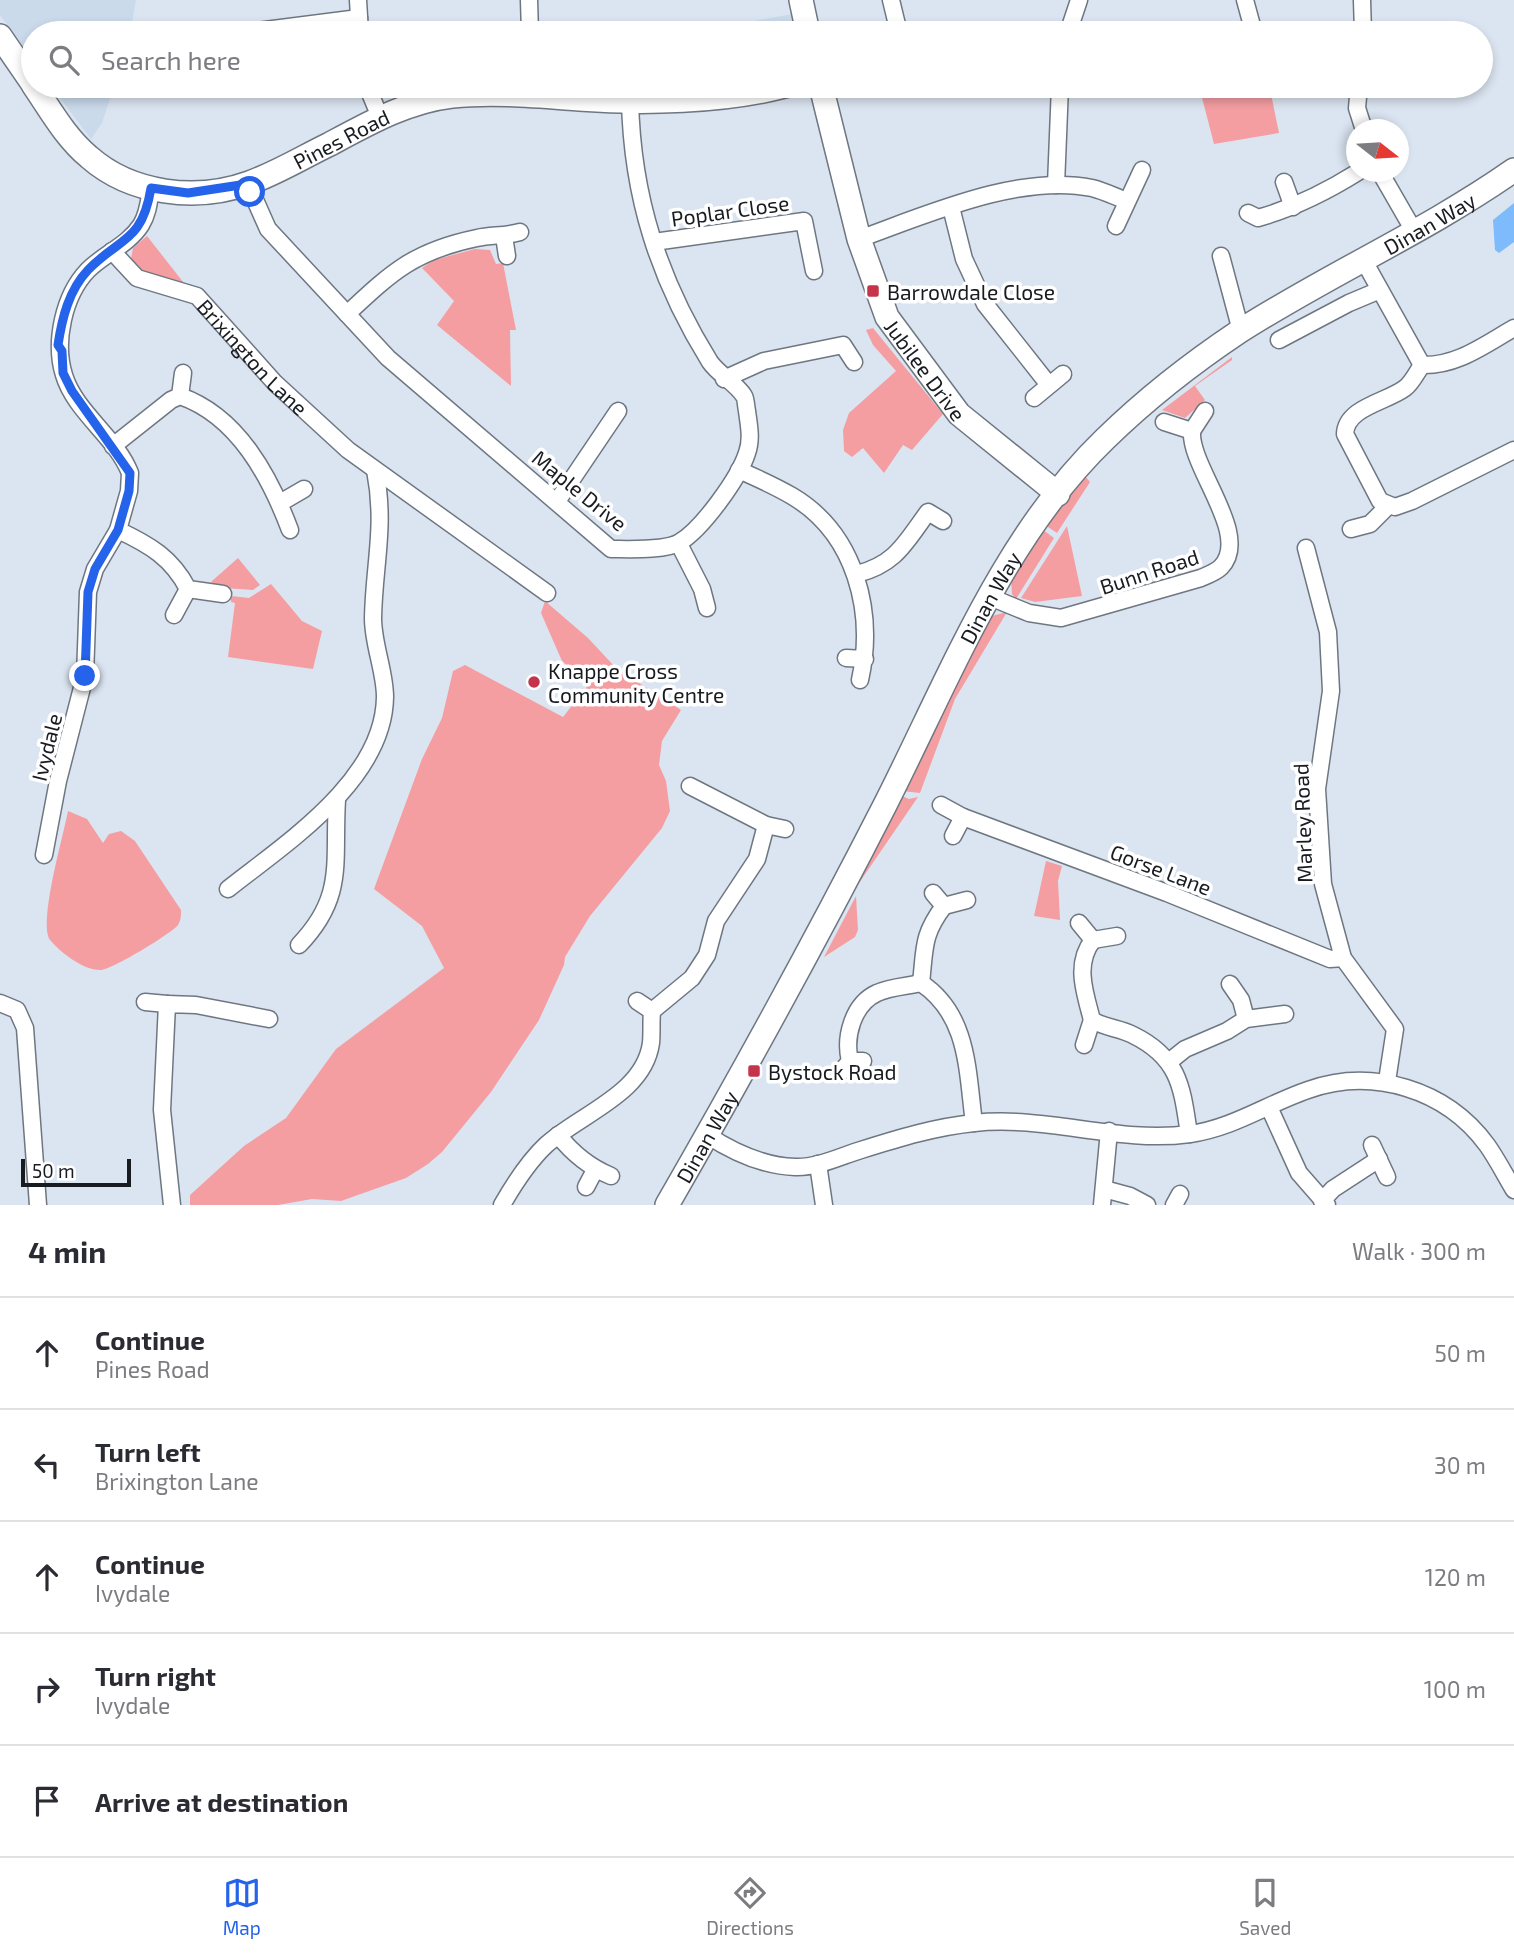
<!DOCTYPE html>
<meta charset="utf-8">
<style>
:root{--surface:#fff;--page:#f2f2f3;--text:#2b2b33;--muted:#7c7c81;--line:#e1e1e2;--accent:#2563eb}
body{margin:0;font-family:"Exo 2",sans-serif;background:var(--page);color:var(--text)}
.compass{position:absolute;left:1346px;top:119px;width:63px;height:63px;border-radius:50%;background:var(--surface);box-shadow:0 4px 10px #0003;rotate:107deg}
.scale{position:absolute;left:21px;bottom:18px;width:110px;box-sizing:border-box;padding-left:7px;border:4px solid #181c20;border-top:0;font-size:19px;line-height:24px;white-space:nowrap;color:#181c20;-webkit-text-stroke:5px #fff;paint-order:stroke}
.stop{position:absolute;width:21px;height:21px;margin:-16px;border:5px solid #2563eb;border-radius:50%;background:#fff}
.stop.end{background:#2563eb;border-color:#fff;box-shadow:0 2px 7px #0008}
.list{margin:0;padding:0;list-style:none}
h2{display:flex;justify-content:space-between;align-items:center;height:91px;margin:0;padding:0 28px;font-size:30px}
h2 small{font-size:23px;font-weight:400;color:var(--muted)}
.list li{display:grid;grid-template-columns:46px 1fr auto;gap:21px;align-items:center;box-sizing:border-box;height:112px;padding:0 28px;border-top:2px solid var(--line)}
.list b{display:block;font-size:26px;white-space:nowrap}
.list p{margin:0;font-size:23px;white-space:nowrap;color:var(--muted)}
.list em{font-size:23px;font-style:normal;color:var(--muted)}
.icon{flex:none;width:38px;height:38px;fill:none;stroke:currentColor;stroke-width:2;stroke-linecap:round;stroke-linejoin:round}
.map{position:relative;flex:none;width:1514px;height:1205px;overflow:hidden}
.search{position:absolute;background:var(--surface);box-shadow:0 4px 10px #0003;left:21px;right:21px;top:21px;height:77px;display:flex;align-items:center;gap:18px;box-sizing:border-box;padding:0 24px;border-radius:38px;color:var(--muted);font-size:26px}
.sheet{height:651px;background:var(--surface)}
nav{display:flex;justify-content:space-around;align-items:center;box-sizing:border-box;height:98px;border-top:2px solid var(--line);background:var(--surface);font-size:19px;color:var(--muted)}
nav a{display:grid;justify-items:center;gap:4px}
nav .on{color:var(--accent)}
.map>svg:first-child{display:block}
</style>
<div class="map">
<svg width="1514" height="1205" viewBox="0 0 1514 1205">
<rect width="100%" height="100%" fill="#dbe5f1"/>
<!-- built -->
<g fill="#cadaeb">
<polygon points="0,0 136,0 130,33 33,33 33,59 0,15"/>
<polygon points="797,13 801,33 684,33 683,27 725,21 726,26"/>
<polygon points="51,86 114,86 102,123 91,139"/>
</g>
<!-- green -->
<g fill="#f49ea2">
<polygon points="1199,86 1258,86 1261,96 1271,94 1279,133 1214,144"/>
<polygon points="147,236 187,287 142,274 130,264 133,248"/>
<polygon points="475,249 490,250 496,264 503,263 516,330 510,330 511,386 437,325 454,301 422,268 434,260"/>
<polygon points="873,328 943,414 912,450 903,445 884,473 863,448 852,457 844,451 843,430 849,413 896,371 873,345 866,330"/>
<polygon points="1232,357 1232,360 1195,386 1205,400 1185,418 1162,410"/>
<polygon points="1084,475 1090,482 1057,533 1045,525"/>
<polygon points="1067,526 1082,596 1035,602 1021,598"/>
<polygon points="1042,529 1054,538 1016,599 1012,594 1011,578"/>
<polygon points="238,558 260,585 253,590 210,587 212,581"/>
<polygon points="271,584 302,621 322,631 313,669 228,657 235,603 231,602 231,596 249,598"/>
<polygon points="545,601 588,638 616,668 681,710 662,741 659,765 666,781 670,811 662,828 590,916 565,957 564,965 539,1020 491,1092 442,1152 428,1164 406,1178 341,1201 312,1199 278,1205 190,1205 190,1195 244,1146 286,1118 336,1049 444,968 422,926 374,889 422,759 442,718 453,671 465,665 563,717 589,684 562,661 541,613"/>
<polygon points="1007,612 955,699 920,793 902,791 986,622 992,616"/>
<polygon points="900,795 909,799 918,797 857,886 757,1069 755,1067"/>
<path d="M68 811 87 819 103 843 109 834 121 831 135 841 181 910C181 916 181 920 178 925 171 934 111 970 101 970 85 971 61 953 51 941 37 926 64 834 68 811Z"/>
<polygon points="1046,861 1062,866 1058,881 1060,920 1034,916"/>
<polygon points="856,896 858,930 855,937 824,957"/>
</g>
<!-- water -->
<polygon fill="#7dbbfd" points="1514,203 1514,242 1499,253 1495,250 1493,220"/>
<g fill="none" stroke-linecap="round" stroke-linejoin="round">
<!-- street casing -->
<g stroke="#6e7781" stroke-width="19">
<g id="street">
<polyline points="358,0 360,33"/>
<polyline points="529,0 530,33"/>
<polyline points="891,0 899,33"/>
<polyline points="1245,0 1254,33"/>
<polyline points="1362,0 1363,33"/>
<polyline points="240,33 359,18"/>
<polyline points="1068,33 1079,0"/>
<polyline points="367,86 380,117"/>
<polyline points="1266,86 1267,87"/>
<polyline points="1359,86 1357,108 1364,130"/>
<polyline points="1380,172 1414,231"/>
<polyline points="1284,182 1293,207"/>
<path d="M248 184 268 229 388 358 611 549C628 549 666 551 680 542 702 529 739 478 747 453 752 439 749 426 747 411 746 407 746 399 744 396 736 383 719 375 710 362 659 280 632 197 630 100"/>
<polyline points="1056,185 1060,86"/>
<polyline points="951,207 964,259 985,304 1049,385"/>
<path d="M1248 213 1258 218C1294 208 1326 192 1358 172"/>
<polyline points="1116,226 1142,170"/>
<polyline points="504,236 507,256"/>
<path d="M859 239C926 215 1020 173 1092 188 1104 191 1116 197 1127 201"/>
<polyline points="654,242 804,221 814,271"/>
<path id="s1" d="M112 251 137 278 197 296 275 383 348 450 547 593"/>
<polyline points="1221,256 1241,331"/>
<path d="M1364 261 1422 365C1457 366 1484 345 1514 328"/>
<path d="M347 314C392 272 414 251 477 238 491 235 506 236 520 232"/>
<polyline points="1279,340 1349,303 1380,290"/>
<path d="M1422 365C1417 372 1412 383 1405 388 1387 402 1346 407 1345 434L1380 501 1395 507 1412 501 1514 450"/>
<polyline points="724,379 764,361 843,345 854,362"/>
<polyline points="180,396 183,373"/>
<polyline points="1034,398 1063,374"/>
<polyline points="1192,431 1205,411"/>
<path d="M113 446 171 400 180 396C238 416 270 477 290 530"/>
<path d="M739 470C757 478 775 486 792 496 856 534 875 612 860 680"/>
<polyline points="558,500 618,411"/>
<polyline points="280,503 304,489"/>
<polyline points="1351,529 1370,524 1388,506"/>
<path d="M118 530C150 545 172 558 188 589L223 594"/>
<polyline points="679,544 702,589 707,608"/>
<polyline points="1306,548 1328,632 1331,691 1317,789 1323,884 1343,958 1395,1029 1387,1081"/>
<path d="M857 574C896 564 905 543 928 512L943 521"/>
<path d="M990 597 1029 613 1061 618 1201 578C1208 575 1216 572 1221 567 1252 535 1189 467 1192 431L1164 422"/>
<polyline points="174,615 188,589"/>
<polyline points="846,658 865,659"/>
<polyline points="690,786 766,825"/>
<polyline points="941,805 963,817 1167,893 1330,959 1343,958"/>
<polyline points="953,836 963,817"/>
<path d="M44 855 58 781 85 676 88 592 95 569 118 530 129 491 130 473C116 437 75 412 64 375 54 343 63 296 88 270 104 254 128 245 141 225 148 214 149 201 151 189"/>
<path d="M228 889C286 843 384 780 385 697 385 671 373 645 373 618 374 564 386 526 375 470"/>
<polyline points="933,893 944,906 967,900"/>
<polyline points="1079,923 1093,940 1117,936"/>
<path d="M1093 940C1074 964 1085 993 1092 1020 1105 1028 1120 1028 1133 1035 1180 1058 1182 1088 1189 1134"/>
<path d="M299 945C346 896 333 862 337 800"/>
<path d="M921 983C925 948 922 935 944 906"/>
<polyline points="1230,984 1241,1000 1246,1019"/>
<polyline points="145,1002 167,1004"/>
<polyline points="0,1003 17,1010 25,1028 38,1205"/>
<polyline points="652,1011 692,978 707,955 716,921 757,859 766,825 785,829"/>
<polyline points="1084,1045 1092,1020"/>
<path d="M850 1061C844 1037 853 1004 877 993 889 987 908 986 921 983 969 1015 967 1071 974 1123"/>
<polyline points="1170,1061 1185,1049 1227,1031 1246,1019 1285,1014"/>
<polyline points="840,1073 850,1061 863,1061"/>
<polyline points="1269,1107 1299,1173 1327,1205"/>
<path d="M558 1135C573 1154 589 1167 611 1176"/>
<path d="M707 1135C733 1152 763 1166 795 1167 817 1168 841 1156 861 1150 899 1138 935 1127 974 1123 1047 1115 1118 1144 1190 1134 1233 1128 1267 1104 1308 1090 1372 1067 1446 1089 1487 1145 1497 1159 1505 1175 1514 1190"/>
<polyline points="1372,1145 1387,1177"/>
<polyline points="818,1164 824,1205"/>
<polyline points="586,1187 595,1170"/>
<polyline points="1104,1189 1130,1196 1147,1205"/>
<polyline points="1322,1201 1333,1189 1379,1159"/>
<polyline points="172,1205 162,1110 167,1004 196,1005 269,1019"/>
<path d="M502 1205C514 1184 528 1162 546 1145 580 1114 644 1094 651 1043 652 1032 651 1021 652 1011L637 1001"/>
<polyline points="1102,1205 1109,1131"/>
<polyline points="1174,1205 1180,1194"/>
</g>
</g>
<!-- secondary casing -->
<g stroke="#6e7781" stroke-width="26">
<g id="secondary">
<polyline points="801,0 808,33"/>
<polyline points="0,36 33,84"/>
<path id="s2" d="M34 86C51 111 66 138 89 157 131 194 196 202 249 183 277 173 303 157 330 144 369 123 408 101 452 96 495 92 537 96 579 99 642 104 724 102 785 86"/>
<path id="s3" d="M821 86 859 239 887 317 959 414 1058 494"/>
<path id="s4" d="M667 1205C743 1073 816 940 885 805 948 681 1003 537 1105 439 1146 399 1192 363 1240 331 1329 274 1427 231 1514 170"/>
</g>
</g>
<!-- street -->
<use href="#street" stroke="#fff" stroke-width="16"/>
<!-- secondary -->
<use href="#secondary" stroke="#fff" stroke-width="23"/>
</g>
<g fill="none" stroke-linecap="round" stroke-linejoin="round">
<!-- route -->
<path stroke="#2563eb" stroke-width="9" d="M85 676 88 592 95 569 118 530 129 491 130 473 72 391 63 373 62 351 58 345C62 318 69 290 88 270 120 237 142 243 151 188L188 193 247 184 250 192"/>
</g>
<!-- markers -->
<g fill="#c4344a" stroke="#fff" stroke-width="2.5">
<rect x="866" y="284" width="14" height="14" rx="3.5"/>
<circle cx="534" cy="682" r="7"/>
<rect x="747" y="1064" width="14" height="14" rx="3.5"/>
</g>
<g text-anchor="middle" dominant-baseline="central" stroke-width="7" stroke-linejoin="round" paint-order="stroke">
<!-- street labels -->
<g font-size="21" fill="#181c20" stroke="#fff">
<text stroke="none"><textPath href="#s2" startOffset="362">Pines Road</textPath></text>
<text transform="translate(730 210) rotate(-8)">Poplar Close</text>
<text stroke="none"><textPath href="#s4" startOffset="1276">Dinan Way</textPath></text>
<text stroke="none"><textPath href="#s1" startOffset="182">Brixington Lane</textPath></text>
<text stroke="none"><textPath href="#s3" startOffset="306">Jubilee Drive</textPath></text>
<text transform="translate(580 490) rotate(39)">Maple Drive</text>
<text transform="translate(1149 571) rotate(-18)">Bunn Road</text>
<text stroke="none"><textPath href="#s4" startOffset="688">Dinan Way</textPath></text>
<text transform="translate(46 747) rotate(-76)">Ivydale</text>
<text transform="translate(1302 823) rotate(-92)">Marley Road</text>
<text transform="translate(1161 869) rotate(21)">Gorse Lane</text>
<text stroke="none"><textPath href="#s4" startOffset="79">Dinan Way</textPath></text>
</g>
<!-- poi labels -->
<g font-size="21" fill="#181c20" stroke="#fff" text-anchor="start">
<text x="887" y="291">Barrowdale Close</text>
<text x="548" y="670">Knappe Cross<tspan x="548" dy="24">Community Centre</tspan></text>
<text x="768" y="1071">Bystock Road</text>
</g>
</g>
</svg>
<svg class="compass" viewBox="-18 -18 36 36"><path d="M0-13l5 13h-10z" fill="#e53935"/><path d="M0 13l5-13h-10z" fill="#7c7c81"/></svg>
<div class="scale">50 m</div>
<div class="stop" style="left:250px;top:192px"></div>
<div class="stop end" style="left:85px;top:676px"></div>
<div class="search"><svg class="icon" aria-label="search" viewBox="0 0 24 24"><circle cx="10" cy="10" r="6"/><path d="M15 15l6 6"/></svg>Search here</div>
</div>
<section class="sheet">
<h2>4 min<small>Walk · 300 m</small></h2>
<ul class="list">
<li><svg class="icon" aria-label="ahead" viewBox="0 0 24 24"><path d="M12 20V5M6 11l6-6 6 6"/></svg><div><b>Continue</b><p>Pines Road</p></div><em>50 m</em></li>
<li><svg class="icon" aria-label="left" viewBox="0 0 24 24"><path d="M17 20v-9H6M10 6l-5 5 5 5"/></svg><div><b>Turn left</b><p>Brixington Lane</p></div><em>30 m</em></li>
<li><svg class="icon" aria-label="ahead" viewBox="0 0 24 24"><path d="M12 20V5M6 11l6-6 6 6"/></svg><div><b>Continue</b><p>Ivydale</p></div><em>120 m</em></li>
<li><svg class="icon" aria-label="right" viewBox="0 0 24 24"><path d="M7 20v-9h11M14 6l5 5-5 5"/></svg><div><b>Turn right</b><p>Ivydale</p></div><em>100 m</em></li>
<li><svg class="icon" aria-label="arrive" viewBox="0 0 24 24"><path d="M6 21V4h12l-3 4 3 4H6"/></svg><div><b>Arrive at destination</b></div></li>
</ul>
</section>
<nav>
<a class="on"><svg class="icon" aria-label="map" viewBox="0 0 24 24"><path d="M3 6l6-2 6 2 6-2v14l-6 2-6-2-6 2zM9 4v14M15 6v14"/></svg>Map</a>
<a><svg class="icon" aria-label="directions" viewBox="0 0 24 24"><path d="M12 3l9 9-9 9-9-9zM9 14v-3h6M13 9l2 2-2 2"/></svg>Directions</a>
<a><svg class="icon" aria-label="saved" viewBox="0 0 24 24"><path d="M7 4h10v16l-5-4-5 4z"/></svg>Saved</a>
</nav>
